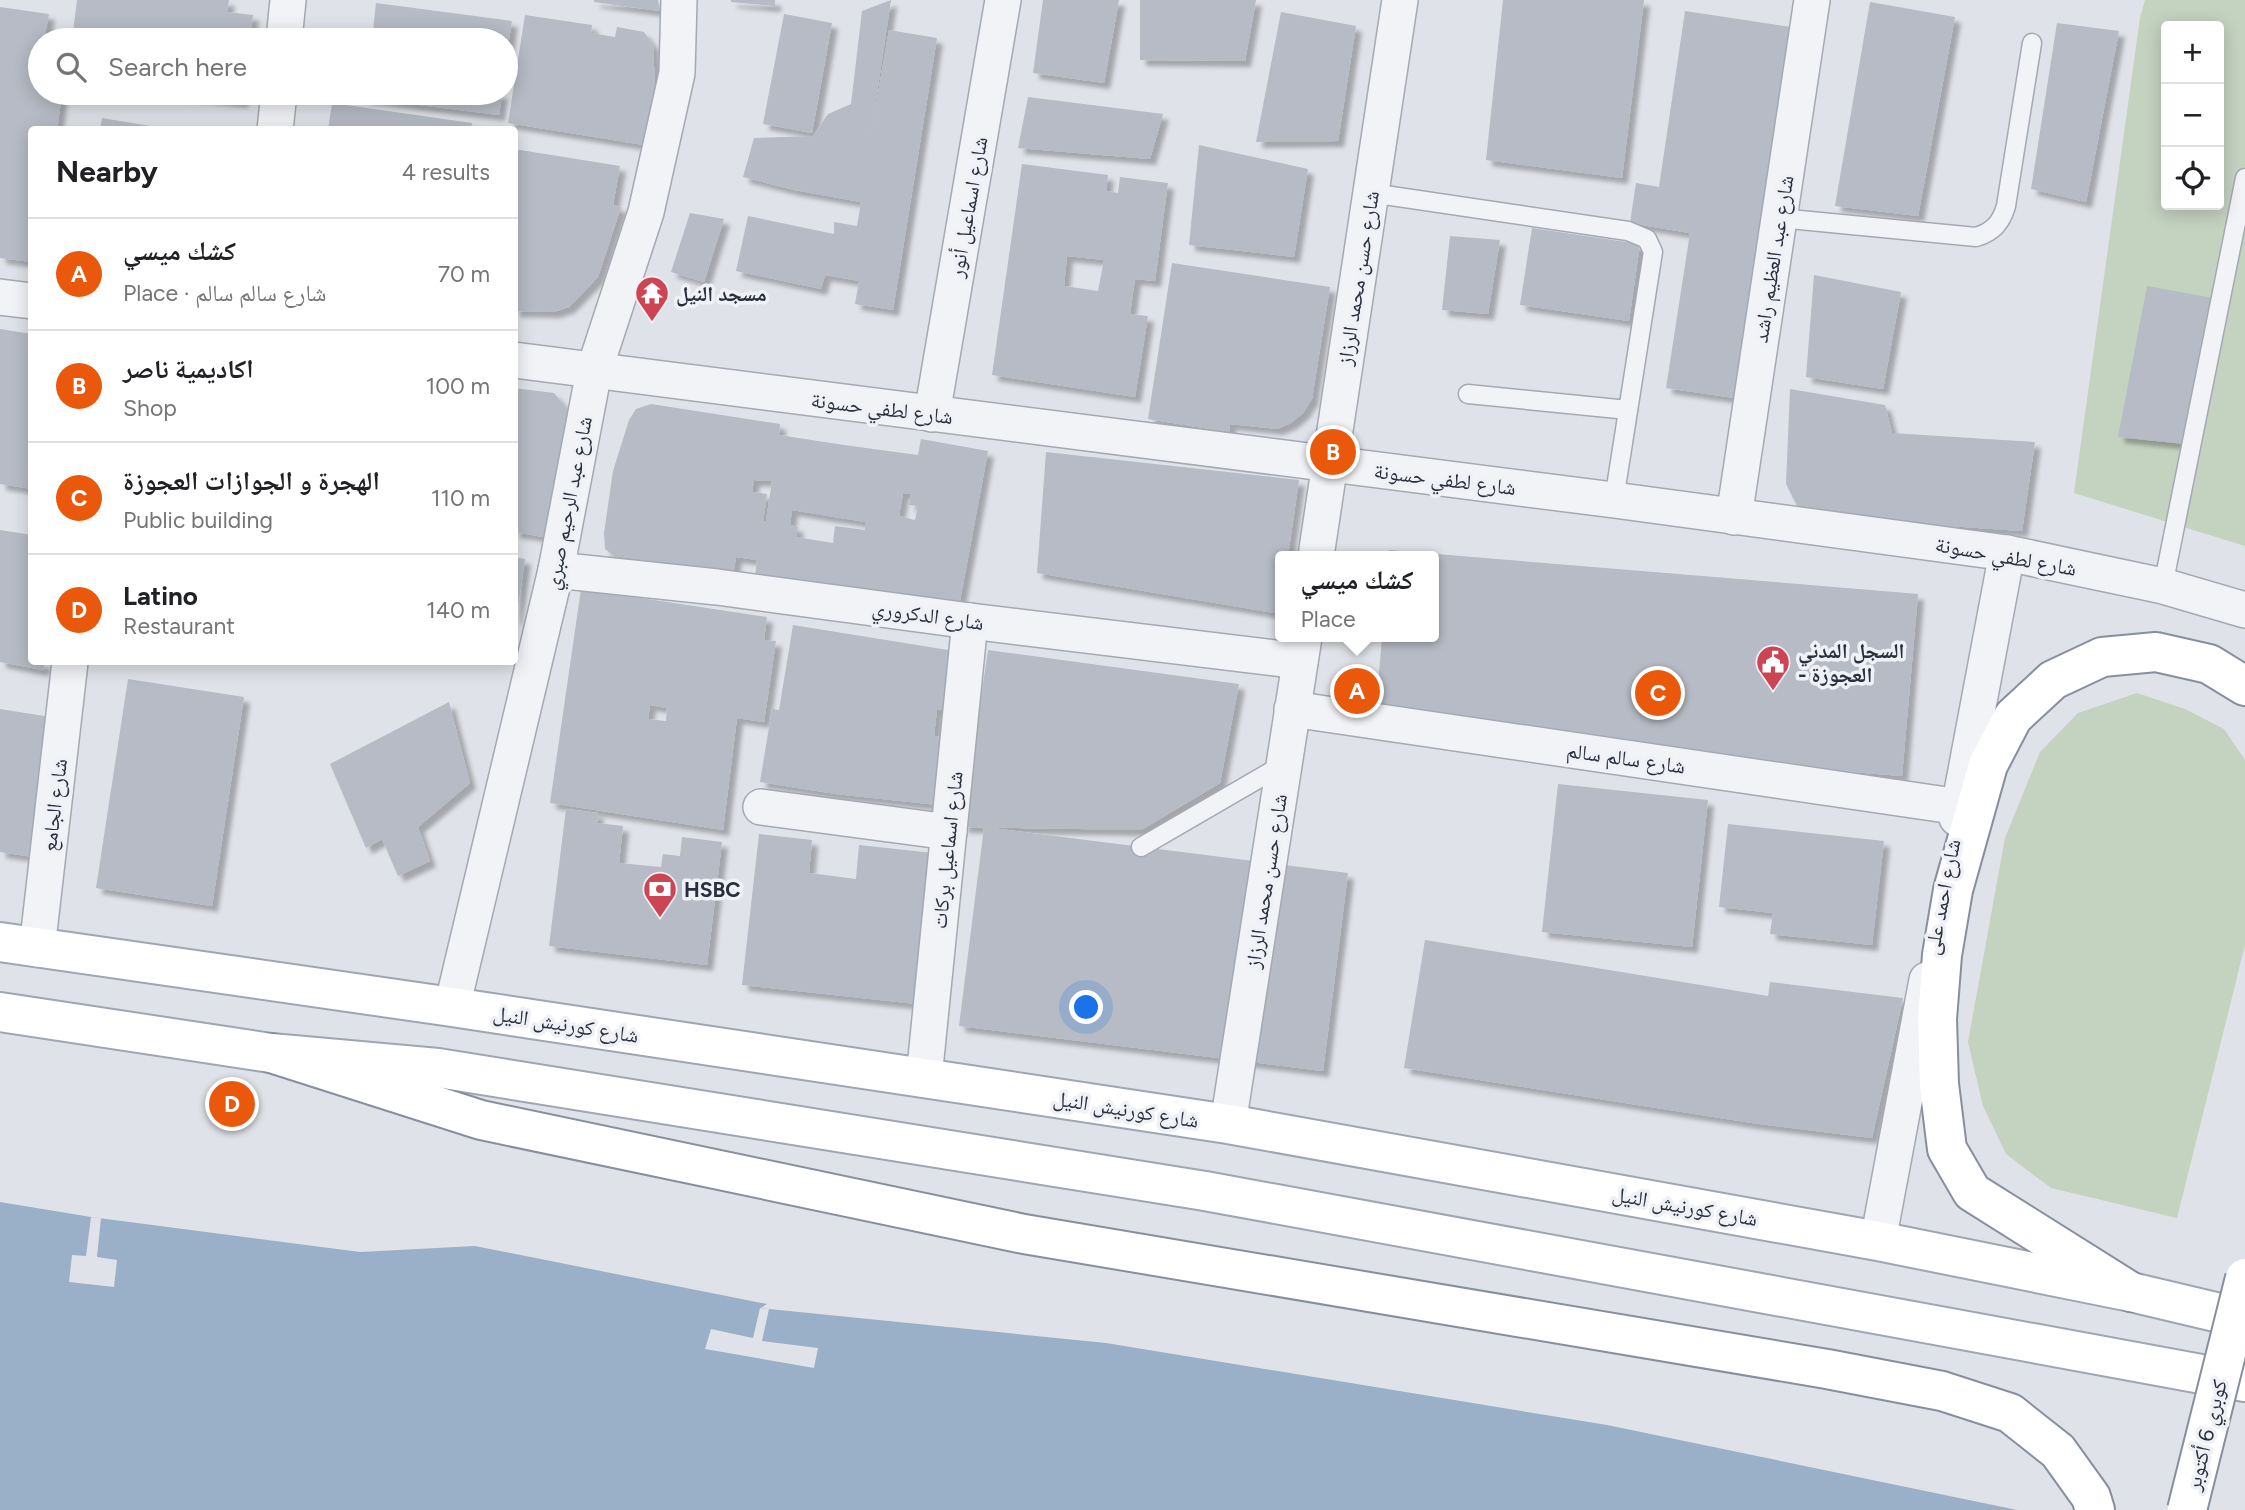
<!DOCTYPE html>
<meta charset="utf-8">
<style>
:root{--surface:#fff;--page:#f6f6f6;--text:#202124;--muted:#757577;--line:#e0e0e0;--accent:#ea580c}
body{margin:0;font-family:Figtree,"Noto Naskh Arabic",sans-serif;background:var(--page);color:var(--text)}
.controls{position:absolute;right:21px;top:21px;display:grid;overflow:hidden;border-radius:7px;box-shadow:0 4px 18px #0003}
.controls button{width:63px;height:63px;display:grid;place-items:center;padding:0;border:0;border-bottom:2px solid var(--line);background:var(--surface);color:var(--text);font:35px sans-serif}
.you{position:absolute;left:1087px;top:1008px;width:24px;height:24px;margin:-18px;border:5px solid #fff;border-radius:50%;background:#1a73e8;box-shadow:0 0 0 10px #1a73e833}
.badge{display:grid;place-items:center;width:46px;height:46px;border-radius:50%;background:var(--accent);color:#fff;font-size:23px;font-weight:700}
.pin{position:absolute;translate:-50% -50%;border:4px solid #fff;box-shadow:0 2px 7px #0006}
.popup{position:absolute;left:1275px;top:551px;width:164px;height:91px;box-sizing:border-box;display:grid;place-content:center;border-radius:7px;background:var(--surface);filter:drop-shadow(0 2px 5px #0005);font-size:23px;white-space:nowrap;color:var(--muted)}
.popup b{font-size:26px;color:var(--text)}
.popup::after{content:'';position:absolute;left:50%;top:100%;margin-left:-14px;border:14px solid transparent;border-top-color:var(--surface)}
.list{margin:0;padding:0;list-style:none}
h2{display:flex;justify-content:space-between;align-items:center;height:91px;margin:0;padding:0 28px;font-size:30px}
h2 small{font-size:23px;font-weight:400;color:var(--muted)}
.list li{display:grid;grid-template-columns:46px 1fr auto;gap:21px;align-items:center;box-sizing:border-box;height:112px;padding:0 28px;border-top:2px solid var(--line)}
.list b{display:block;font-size:26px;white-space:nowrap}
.list p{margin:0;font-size:23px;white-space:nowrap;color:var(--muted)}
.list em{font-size:23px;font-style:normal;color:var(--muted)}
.icon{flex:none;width:38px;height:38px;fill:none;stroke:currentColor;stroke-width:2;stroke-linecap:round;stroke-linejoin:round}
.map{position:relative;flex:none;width:2245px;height:1510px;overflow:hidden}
.search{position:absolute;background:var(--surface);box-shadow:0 4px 18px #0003;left:28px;top:28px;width:490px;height:77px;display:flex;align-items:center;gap:18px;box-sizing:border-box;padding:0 24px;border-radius:38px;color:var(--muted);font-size:26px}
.panel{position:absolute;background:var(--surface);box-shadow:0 4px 18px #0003;left:28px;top:126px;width:490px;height:539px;border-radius:7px}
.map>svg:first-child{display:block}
</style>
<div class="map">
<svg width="2245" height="1510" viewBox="0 0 2245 1510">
<defs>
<filter id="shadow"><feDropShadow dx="6" dy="6" stdDeviation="2" flood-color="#0004"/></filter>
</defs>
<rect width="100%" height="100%" fill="#dfe2e8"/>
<!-- green -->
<g fill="#c4d2c0" fill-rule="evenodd">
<path d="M2145 0H2245V546L2074 493 2140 18ZM2166 26H2219V205H2166Z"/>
<polygon points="2137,693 2185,709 2224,729 2245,760 2245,945 2177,1218 2051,1188 2006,1154 1983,1106 1968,1042 2005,838 2040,752 2078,713"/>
</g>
<!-- water -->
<polygon fill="#9aafc8" points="0,1202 91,1217 360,1252 475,1246 767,1304 761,1308 769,1309 1106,1343 1607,1425 2017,1510 0,1510"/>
<!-- pier -->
<g fill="#dfe2e8">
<polygon points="91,1217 101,1218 97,1257 117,1260 114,1287 69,1282 72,1255 86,1256"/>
<polygon points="760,1308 769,1309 762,1341 818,1348 814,1368 705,1349 711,1329 753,1338"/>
</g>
<!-- building -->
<g fill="#b6bbc5" fill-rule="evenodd" filter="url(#shadow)">
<polygon points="77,0 229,0 227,12 253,15 250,40 72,40"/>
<polygon points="594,0 658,0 660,11 594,2"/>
<polygon points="731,0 775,0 775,6 731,2"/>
<polygon points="891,0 869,146 889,30 937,38 893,310 855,304 859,281 825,275 821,289 736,271 748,216 834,234 834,222 857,226 861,202 794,190 743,177 754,138 813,136 828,114 851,104 862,11"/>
<polygon points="1043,0 1119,0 1104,83 1033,73"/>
<polygon points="1140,0 1256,0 1245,61 1140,60"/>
<polygon points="1503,0 1644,0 1622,178 1486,160"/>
<polygon points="1870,2 1955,17 1918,216 1835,206"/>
<polygon points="376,3 512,21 507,52 506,52 506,40 372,40"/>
<polygon points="0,7 49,14 44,40 40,40 40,68 37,89 40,89 40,93 62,93 57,130 32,130 32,172 29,192 32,192 32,262 0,258"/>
<polygon points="1685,11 1804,29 1748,400 1666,388 1690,233 1630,223 1636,183 1659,187"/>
<polygon points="1281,12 1356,26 1338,141 1256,142"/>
<polygon points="784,14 832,23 812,133 763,124"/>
<polygon points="525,15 592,25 591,33 615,37 617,27 644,32 653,45 656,107 650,146 508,123"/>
<polygon points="2057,23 2119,31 2086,202 2031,189"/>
<polygon points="176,93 243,93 242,102 176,94"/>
<polygon points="365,93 502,93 499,115 364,98"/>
<polygon points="1028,97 1163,114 1150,159 1018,148"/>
<polygon points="332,103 472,123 471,130 328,130"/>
<polygon points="102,118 162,128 162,130 100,130"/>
<polygon points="1199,145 1308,169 1294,257 1189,245"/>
<polygon points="514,149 620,166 613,205 621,207 598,277 569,307 554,312 514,311"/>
<path d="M1022 164 1108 175 1106 191 1118 193 1120 177 1168 183 1155 281 1135 279 1130 314 1148 316 1135 397 992 375ZM1067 256 1104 260 1098 291 1064 286Z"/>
<polygon points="690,213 724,219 704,282 671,272"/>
<polygon points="1532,228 1640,244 1629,321 1520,305"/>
<polygon points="1450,236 1500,240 1488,314 1442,310"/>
<polygon points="1172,263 1330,287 1312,399 1303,413 1291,423 1277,429 1230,424 1229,432 1148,419"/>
<polygon points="1814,275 1901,292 1883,389 1806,377"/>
<polygon points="2147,286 2213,298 2185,444 2118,437"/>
<polygon points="0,329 32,334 32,489 0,484"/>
<polygon points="514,388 554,393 576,420 549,538 514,532"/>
<polygon points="1790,389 1885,405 1892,433 2035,442 2022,531 1802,516 1786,484"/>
<path d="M651 404 780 424 779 435 844 445 918 455 921 439 988 451 959 606 755 577 757 560 736 557 733 575 617 558 605 549 604 533 613 471 629 420 636 409ZM754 480 772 481 766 521 763 522 767 494 752 492ZM903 493 911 494 909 505 918 506 915 520 899 516ZM792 510 865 522V530L835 526 833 543 796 537 798 527 790 525Z"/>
<polygon points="1046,452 1299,480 1288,556 1280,556 1280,614 1037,573"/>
<polygon points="0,530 32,535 32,662 45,662 43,670 0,662"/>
<polygon points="1389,550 1918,594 1902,776 1374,733 1382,637 1434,637 1434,556 1388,556"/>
<polygon points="514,557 525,559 516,620 514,619"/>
<path d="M581 589 767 617 764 640 776 641 764 722 737 718 723 830 550 803ZM650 705 667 708 666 721 648 719Z"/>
<polygon points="793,625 954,651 952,711 937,709 934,736 948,738 938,805 836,794 760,782 772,709 779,710"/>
<polygon points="988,650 1239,684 1220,783 1141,830 962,827"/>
<polygon points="128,679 244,697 212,906 96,888"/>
<polygon points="449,702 470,783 418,827 430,861 398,876 382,839 366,848 330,764"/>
<polygon points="0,709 63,719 40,858 0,852"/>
<polygon points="1558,784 1708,800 1692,947 1542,932"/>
<polygon points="566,809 598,813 597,823 623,826 619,863 661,867 663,854 680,856 682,837 722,842 707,965 549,946"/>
<polygon points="1728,824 1884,841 1872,945 1770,934 1773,913 1719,907"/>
<polygon points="984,827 1348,873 1323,1071 959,1026"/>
<polygon points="759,834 812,840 809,873 856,879 859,845 942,854 926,1005 742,985"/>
<polygon points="1425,940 1768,996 1770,982 1903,998 1872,1138 1752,1123 1404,1068"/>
</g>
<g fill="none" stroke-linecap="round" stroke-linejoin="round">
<!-- lane casing -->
<g stroke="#a4a9b2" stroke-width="21">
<g id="lane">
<polyline points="1371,193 1628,231 1647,239 1653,252 1652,258 1614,500"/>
<path d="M1779 218 1976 237C1993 232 2001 223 2006 206L2032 43"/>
<polyline points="1468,394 1628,410"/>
<polyline points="2163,586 2245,178"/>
<polyline points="1141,847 1284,764"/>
</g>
</g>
<!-- street casing -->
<g stroke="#a4a9b2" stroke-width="38">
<g id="street">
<polyline points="284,40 288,0"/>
<polyline points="275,130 279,93"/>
<polyline points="0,297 32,301"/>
<polyline points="514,360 1614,500 2007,553 2163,586 2245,610"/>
<polyline points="932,414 1003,0"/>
<polyline points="1734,517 1812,0"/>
<polyline points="1316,556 1400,0"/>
<polyline points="556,570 717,587 970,621 1300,661"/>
<polyline points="1292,709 1960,807"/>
<polyline points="761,807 949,832"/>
<polyline points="1957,818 2007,553"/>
<polyline points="37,949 70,662"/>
<polyline points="452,1007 556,570 594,371 646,212 677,73 679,0"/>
<polyline points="924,1078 970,621"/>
<polyline points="1228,1124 1304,637"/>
<polyline points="1878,1241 1927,980"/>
</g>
</g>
<!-- primary casing -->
<g stroke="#9ea6b4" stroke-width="42">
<g id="primary">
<polyline points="0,942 452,1007 1228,1124 1878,1241 2131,1292 2245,1319"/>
<polyline points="0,1012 271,1053 438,1068 1205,1191 2245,1382"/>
</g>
</g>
<!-- highway casing -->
<g stroke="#878f9f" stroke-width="42">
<g id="highway">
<polyline points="271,1053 481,1120 1024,1234 1827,1369 1942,1391 2010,1413 2058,1451 2091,1497 2095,1510"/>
<polyline points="2131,1292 1972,1192 1947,1149 1939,1084 1937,1019 1942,955 1953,890 1988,765 2013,717 2053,680 2102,657 2156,652 2209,664 2245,686"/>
</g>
</g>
<!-- lane -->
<use href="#lane" stroke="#f2f3f7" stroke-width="18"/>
<!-- street -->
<use href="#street" stroke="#f2f3f7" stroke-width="35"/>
<!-- primary -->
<use href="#primary" stroke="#fff" stroke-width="38"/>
<!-- highway -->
<use href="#highway" stroke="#fff" stroke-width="38"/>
<!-- highway-bridge casing -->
<g stroke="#878f9f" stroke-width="42" stroke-linecap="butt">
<polyline id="highway-bridge" points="2187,1510 2245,1278"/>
</g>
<!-- highway-bridge -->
<use href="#highway-bridge" stroke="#fff" stroke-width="38"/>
</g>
<!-- icons -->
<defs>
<g id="temple-pin" transform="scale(1.75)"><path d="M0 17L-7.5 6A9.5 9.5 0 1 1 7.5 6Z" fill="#cd4453" stroke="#eff1f6"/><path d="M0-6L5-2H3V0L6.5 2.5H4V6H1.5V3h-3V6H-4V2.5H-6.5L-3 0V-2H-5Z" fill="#fff"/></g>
<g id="civic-pin" transform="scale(1.75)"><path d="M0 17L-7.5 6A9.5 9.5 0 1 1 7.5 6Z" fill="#cd4453" stroke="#eff1f6"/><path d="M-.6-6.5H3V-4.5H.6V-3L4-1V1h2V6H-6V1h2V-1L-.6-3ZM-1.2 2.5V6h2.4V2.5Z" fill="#fff"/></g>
<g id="bank-pin" transform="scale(1.75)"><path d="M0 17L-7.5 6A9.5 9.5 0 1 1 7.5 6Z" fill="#cd4453" stroke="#eff1f6"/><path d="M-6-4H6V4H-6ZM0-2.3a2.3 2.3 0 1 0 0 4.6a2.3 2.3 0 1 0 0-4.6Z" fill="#fff"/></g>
</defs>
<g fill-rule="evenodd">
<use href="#temple-pin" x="652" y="293"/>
<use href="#civic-pin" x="1773" y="662"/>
<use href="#bank-pin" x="660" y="889"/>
</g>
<g text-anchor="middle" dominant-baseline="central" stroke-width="7" stroke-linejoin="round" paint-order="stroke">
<!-- street labels -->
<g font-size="21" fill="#28303f" stroke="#eff1f6">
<text transform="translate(968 207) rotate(-80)">شارع اسماعيل أنور</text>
<text transform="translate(1773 259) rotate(-81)">شارع عبد العظيم راشد</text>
<text transform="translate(1358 278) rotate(-81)">شارع حسن محمد الرزاز</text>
<text transform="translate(882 408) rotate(7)">شارع لطفي حسونة</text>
<text transform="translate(1445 479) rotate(7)">شارع لطفي حسونة</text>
<text transform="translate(568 503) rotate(-79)">شارع عبد الرحيم صبري</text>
<text transform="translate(2006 556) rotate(10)">شارع لطفي حسونة</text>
<text transform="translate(928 615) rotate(8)">شارع الدكروري</text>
<text transform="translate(1626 758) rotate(8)">شارع سالم سالم</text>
<text transform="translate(54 805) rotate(-83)">شارع الجامع</text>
<text transform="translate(947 850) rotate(-84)">شارع اسماعيل بركات</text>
<text transform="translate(1266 881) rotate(-81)">شارع حسن محمد الرزاز</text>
<text transform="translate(1942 897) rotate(-79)">شارع احمد على</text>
<text transform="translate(566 1024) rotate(9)">شارع كورنيش النيل</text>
<text transform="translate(1126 1109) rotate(9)">شارع كورنيش النيل</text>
<text transform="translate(1685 1206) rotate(10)">شارع كورنيش النيل</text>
<text transform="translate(2206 1435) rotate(-76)">كوبري 6 أكتوبر</text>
</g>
<!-- poi labels -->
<g font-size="21" font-weight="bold" fill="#28303f" stroke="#eff1f6" text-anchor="start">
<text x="676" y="293">مسجد النيل</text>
<text x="1798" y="650">السجل المدني<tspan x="1798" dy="24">- العجوزة</tspan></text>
<text x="684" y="889">HSBC</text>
</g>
</g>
</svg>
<div class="controls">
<button>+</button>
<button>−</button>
<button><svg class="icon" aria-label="locate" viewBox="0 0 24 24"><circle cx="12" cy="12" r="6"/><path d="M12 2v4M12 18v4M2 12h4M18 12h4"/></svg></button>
</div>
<div class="you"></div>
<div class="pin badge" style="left:1357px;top:691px">A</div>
<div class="popup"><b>كشك ميسي</b>Place</div>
<div class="pin badge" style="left:1333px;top:452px">B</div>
<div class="pin badge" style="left:1658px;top:693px">C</div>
<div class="pin badge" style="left:232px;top:1104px">D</div>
<div class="search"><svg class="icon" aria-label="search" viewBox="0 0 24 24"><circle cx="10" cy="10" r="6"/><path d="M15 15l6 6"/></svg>Search here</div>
<section class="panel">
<h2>Nearby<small>4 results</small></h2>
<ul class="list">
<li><span class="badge">A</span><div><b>كشك ميسي</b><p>Place · شارع سالم سالم</p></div><em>70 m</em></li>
<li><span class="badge">B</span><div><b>اكاديمية ناصر</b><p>Shop</p></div><em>100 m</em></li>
<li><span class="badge">C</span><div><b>الهجرة و الجوازات العجوزة</b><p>Public building</p></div><em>110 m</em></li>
<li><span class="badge">D</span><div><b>Latino</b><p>Restaurant</p></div><em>140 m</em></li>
</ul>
</section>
</div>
